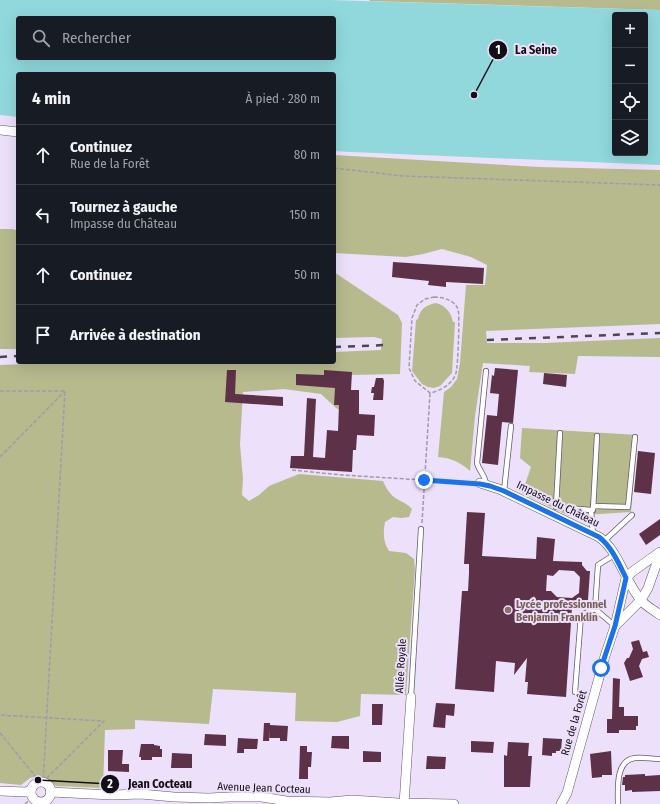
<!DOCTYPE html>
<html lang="fr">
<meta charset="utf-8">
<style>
:root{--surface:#171b24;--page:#20242c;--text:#f1f3f6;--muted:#9ea1a6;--line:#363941}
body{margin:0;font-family:"Fira Sans Condensed",sans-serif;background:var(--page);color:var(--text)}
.controls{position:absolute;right:12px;top:12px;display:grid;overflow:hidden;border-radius:4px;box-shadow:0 4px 16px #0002}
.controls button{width:36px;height:36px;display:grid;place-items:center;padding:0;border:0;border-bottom:1px solid var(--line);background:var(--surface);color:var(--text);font:20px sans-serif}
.stop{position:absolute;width:12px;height:12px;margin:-9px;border:3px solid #1a73e8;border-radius:50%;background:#fff}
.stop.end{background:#1a73e8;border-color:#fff;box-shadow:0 1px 4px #0008}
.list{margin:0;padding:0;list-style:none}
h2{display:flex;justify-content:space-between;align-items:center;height:52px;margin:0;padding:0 16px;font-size:17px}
h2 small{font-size:13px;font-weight:400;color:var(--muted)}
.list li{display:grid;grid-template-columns:26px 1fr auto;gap:12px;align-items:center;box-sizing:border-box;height:60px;padding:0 16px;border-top:1px solid var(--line)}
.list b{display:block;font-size:15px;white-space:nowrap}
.list p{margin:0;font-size:13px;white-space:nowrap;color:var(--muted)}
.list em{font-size:13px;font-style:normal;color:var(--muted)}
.icon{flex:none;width:22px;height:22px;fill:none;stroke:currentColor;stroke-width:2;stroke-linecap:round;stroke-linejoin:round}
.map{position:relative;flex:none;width:660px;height:804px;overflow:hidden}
.search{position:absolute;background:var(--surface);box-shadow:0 4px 16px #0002;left:16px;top:16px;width:320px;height:44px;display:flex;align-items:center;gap:10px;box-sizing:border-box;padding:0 14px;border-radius:4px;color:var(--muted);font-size:15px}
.panel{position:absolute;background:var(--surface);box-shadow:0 4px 16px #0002;left:16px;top:72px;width:320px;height:292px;border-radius:4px}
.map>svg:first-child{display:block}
</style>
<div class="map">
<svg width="660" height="804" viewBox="0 0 660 804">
<rect width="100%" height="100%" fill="#ece0fa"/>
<!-- green -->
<g fill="#b6ba8d">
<polygon points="370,0 660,0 660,10 369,1"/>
<path d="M334 155 539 167 660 170V324L486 331 487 343H544L660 338V357L578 356 575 374 529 372 530 366 483 363 475 416 470 471C460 462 451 458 438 457L444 392 451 387 457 379 460 363 466 285H485L487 265 471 257 442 249 423 254 406 257 334 253Z"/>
<polygon points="0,229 13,229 18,231 18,349 0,349"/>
<path d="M334 272 398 315 402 323 400 374 349 375 346 413 336 408 321 394 284 389 243 392 240 444 243 479 242 495 249 501 259 495 269 486 299 474 383 481C385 485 387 490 390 493 396 501 405 501 412 509L409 517 401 518 393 517 385 522C383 533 383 542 389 551L406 553 414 559 415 569 406 695 361 694 360 716 337 722 295 721 296 693 213 689 209 724 135 720V729L105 730 103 788 56 786 49 780 39 776 30 778 21 785 0 783V365C111 359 223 362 334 362V352L381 350 382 339 374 337 334 338Z"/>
<path d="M436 303C446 306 451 312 453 322H455L452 373 440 386 434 388 428 387 422 384 412 371 416 320 418 319C420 309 426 305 436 303Z"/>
<polygon points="522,428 638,435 631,512 569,516 522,493 531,467 520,458"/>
</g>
<!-- water -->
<path fill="#90d8dc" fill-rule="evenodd" d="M0 0H329L660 10V165L351 152 334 151V74H18V117L0 115ZM615 15H645V153H615ZM18 18H334V58H18Z"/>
<!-- building -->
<g fill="#5d3148" fill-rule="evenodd">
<polygon points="393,262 484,268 483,284 446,282 446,287 428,285 429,281 392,277"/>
<polygon points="495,368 518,370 513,423 502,422 498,465 482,463 487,415 497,416 499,394 490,393 492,375 494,376"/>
<polygon points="227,370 236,370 235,394 283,397 283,406 225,402"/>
<polygon points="324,370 352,372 351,390 359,390 359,414 375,415 374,436 357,435 356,450 353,450 352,472 290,468 291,456 304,456 307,398 316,399 313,457 325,458 327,430 338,431 339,405 334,405 335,388 296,385 296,374 324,375"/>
<polygon points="544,373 567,375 566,387 543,384"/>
<polygon points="376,378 383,378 384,381 383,400 373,400 374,393 371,393 372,387 374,387"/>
<polygon points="638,451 655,453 651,494 634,492"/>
<path d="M467 512 485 513 482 556 536 559 537 537 555 539 553 561 582 562V565L587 571H590L588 600H585L579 606 578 608 572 607 566 697 527 694 528 682H525L527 658 514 675 515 663 496 661 494 692 455 689 462 591H468L469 573V564H464ZM559 570 574 571 580 577 579 593 572 598 557 597 551 591H546L547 575 553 576Z"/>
<polygon points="660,519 660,535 646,545 639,534"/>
<polygon points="639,640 643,652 647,651 649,657 642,659 639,666 643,677 630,681 624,663 627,658 629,658 633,649 631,642"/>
<polygon points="613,678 620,679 619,707 624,707 624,716 638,716 638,726 636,726 636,730 619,730 619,733 607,733 607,719 612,719"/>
<polygon points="436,703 455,704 454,716 446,715 445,728 433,727"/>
<polygon points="372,704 383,704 382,725 372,725"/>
<polygon points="264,723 270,723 270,725 288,726 287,741 280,741 280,738 269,738 270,729 269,741 263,741"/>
<polygon points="205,734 226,735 226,746 204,745"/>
<polygon points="332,736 349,736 349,749 331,748"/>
<polygon points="238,738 258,739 257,749 244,749 244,753 237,753"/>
<polygon points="543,738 562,739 561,751 556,751 556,753 552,753 552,756 542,755"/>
<polygon points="471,741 494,742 493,753 471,752"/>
<polygon points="508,742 529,743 528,756 532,756 530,787 504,787 504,755 507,756"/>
<polygon points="141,744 154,744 154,745 160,746 160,749 162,749 162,757 152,757 152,760 141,760 141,757 139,757"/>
<polygon points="300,746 307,746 307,752 312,752 311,767 308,767 308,779 299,779"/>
<polygon points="108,750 123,750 122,764 129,764 129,772 108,771"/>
<polygon points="363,751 381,752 381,762 363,762"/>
<polygon points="611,751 612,775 602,775 602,777 592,778 590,754"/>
<polygon points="172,753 192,754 192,768 171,768"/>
<polygon points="427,756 446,757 445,769 426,769"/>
<polygon points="645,774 645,776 660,775 660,791 632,792 632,790 625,791 625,785 622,785 623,777 625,777 625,775"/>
</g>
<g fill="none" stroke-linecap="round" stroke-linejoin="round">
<!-- lane casing -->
<g stroke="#62586e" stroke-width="6">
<g id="lane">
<path d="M486 371 477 463C479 471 486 476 486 485"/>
<polyline points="560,433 556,507 591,510 593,510 597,436"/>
<polyline points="504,491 511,426"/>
<polyline points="593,506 628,507 635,437"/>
<polyline points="591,510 593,534"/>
<polyline points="604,541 632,515"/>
<polyline points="614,555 598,565 595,609 615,626"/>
<polyline points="575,692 581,615 595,609"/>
<polyline points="411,697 421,529"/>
<path d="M618 804C618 790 615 760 635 758 643 757 652 759 660 759"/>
</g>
</g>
<!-- street casing -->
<g stroke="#62586e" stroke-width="10">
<g id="street">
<polyline points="0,130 18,132"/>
<path d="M480 483 499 489 599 537C618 550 625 581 640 599 645 606 654 610 660 615"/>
<polyline points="615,626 641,600 648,588 660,554"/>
<circle cx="41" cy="792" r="10"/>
<polyline points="0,791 26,792 31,790"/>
<polyline points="50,792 112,795 141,794 174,797 209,798 229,797 262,797 286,801 330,802 352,800 398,803 454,804"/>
<polyline points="404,804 411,697"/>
<polyline points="561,804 567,793 605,656 615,626 626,578 632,572 660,552"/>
</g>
</g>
<!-- path -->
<g stroke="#a299ad" stroke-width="1.5" stroke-dasharray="4 2" stroke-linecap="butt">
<polyline points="334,168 403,176 660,185"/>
<path d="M434 297C443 297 454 300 458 309 460 314 458 366 456 373 453 384 440 391 430 393L415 381 409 368 412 318 417 305 425 299Z"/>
<polyline points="0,391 65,391 43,782 104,721 0,715"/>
<polyline points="0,457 65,391"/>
<polyline points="292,470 342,475 472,483"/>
<polyline points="422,523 430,393"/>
<polyline points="0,733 40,782"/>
<polyline points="46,800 49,804"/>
<polyline points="25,804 28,801"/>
<polyline points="37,804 37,801"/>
</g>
<!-- lane -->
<use href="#lane" stroke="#fff" stroke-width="4.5"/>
<!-- street -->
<use href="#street" stroke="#fff" stroke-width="9"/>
<!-- rail -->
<g stroke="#4c4653" stroke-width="2.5" stroke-dasharray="7 7" stroke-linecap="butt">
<polyline points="487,340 660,333"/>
<polyline points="334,347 386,345"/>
<polyline points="0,357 18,356"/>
</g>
</g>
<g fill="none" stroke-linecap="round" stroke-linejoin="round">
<!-- route -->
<path stroke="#1a73e8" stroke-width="5" d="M424 480 480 484 490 486 504 491 599 537C612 547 619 564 626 578L615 626 601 668"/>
</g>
<!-- markers -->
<circle fill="#8d6e63" stroke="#ece0fa" stroke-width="1.5" cx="508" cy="610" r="4"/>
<g text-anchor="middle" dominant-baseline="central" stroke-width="4" stroke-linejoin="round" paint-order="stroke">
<!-- street labels -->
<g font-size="11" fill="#120e17" stroke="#ece0fa">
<text transform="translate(558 504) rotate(26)">Impasse du Château</text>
<text transform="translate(401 666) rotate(-87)">Allée Royale</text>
<text transform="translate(574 723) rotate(-74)">Rue de la Forêt</text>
<text transform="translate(264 788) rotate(2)">Avenue Jean Cocteau</text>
</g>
<!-- education labels -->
<g font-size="11" font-weight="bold" fill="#785e54" stroke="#ece0fa" text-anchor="start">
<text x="516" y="604">Lycée professionnel<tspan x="516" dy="13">Benjamin Franklin</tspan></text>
</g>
</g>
<!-- callouts -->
<path fill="none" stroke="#120e17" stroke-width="1.5" d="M474 95L498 50M38 780L110 784"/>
<g fill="#120e17" stroke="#ece0fa" stroke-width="1.5">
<circle cx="474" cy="95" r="4"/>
<circle cx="38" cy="780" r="4"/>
<circle cx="498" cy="50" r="10"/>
<circle cx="110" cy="784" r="10"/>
</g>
<g font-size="12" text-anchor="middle" font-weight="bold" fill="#fff">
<text x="498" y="54">1</text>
<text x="110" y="788">2</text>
</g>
<g font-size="12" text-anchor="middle" font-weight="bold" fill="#120e17" stroke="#ece0fa" stroke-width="4" stroke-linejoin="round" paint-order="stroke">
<text x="536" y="54">La Seine</text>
<text x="160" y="788">Jean Cocteau</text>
</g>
</svg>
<div class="controls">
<button>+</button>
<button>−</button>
<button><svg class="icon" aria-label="locate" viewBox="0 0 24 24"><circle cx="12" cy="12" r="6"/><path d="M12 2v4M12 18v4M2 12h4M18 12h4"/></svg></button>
<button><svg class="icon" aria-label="layers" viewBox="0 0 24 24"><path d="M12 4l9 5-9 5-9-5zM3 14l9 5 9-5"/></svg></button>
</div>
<div class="stop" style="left:601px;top:668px"></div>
<div class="stop end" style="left:424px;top:480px"></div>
<div class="search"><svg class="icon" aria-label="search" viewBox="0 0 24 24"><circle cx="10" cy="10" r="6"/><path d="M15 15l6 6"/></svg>Rechercher</div>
<section class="panel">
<h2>4 min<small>À pied · 280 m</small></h2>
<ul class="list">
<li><svg class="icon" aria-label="ahead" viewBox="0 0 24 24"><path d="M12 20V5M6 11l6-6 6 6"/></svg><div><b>Continuez</b><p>Rue de la Forêt</p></div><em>80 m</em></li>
<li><svg class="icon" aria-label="left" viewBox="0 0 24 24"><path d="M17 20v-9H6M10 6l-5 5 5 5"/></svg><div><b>Tournez à gauche</b><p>Impasse du Château</p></div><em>150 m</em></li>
<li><svg class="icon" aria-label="ahead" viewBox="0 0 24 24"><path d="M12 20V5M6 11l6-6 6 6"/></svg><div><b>Continuez</b></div><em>50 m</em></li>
<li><svg class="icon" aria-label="arrive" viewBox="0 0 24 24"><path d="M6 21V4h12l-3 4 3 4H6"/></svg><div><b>Arrivée à destination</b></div></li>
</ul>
</section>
</div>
